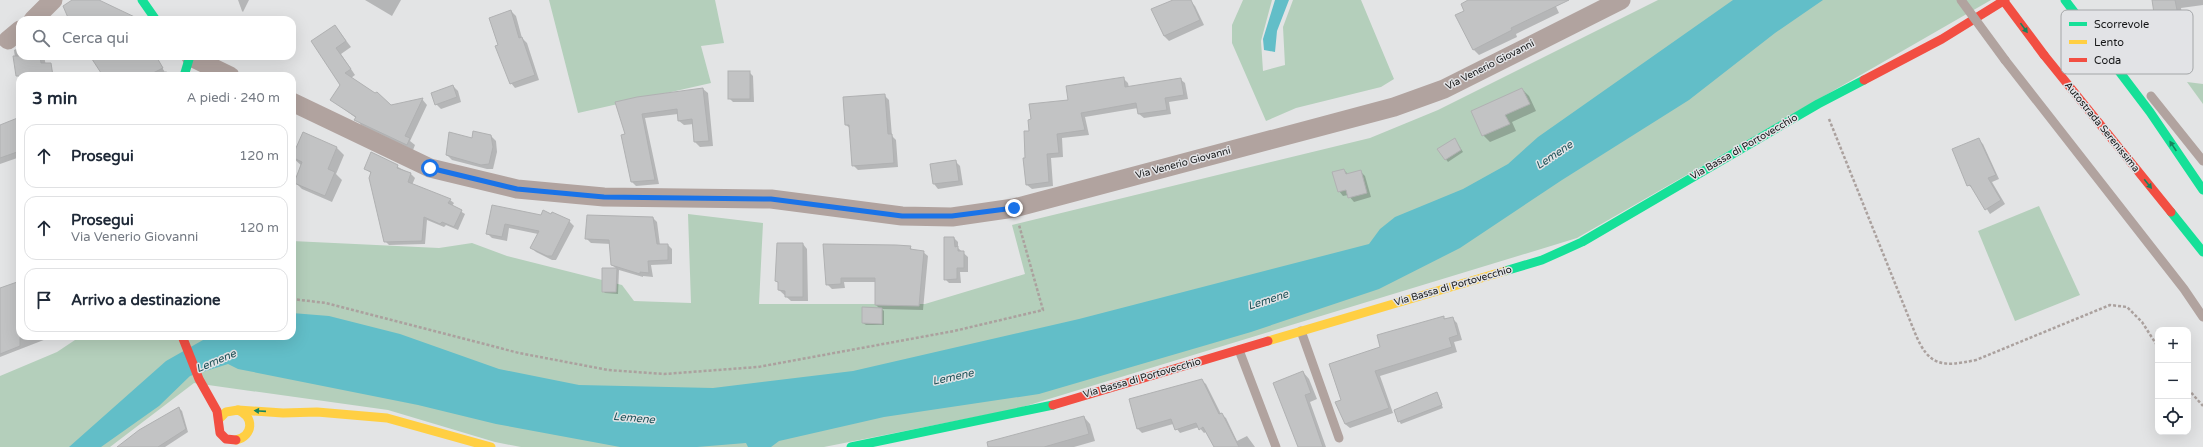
<!DOCTYPE html>
<html lang="it">
<meta charset="utf-8">
<style>
:root{--surface:#fff;--page:#f2f2f3;--text:#1f2937;--muted:#747a83;--line:#e0e1e3}
body{margin:0;font-family:"Varela Round",sans-serif;background:var(--page);color:var(--text)}
.controls{position:absolute;right:12px;bottom:12px;display:grid;overflow:hidden;border-radius:8px;box-shadow:0 4px 16px #0002}
.controls button{width:36px;height:36px;display:grid;place-items:center;padding:0;border:0;border-bottom:1px solid var(--line);background:var(--surface);color:var(--text);font:20px sans-serif}
.stop{position:absolute;width:12px;height:12px;margin:-9px;border:3px solid #1a73e8;border-radius:50%;background:#fff}
.stop.end{background:#1a73e8;border-color:#fff;box-shadow:0 1px 4px #0008}
.list{margin:0;padding:0;list-style:none}
h2{display:flex;justify-content:space-between;align-items:center;height:52px;margin:0;padding:0 16px;font-size:17px}
h2 small{font-size:13px;font-weight:400;color:var(--muted)}
.list li{display:grid;grid-template-columns:26px 1fr auto;gap:12px;align-items:center;box-sizing:border-box;height:64px;margin:0 8px 8px;padding:0 8px;border:1px solid var(--line);border-radius:12px}
.list b{display:block;font-size:15px;white-space:nowrap}
.list p{margin:0;font-size:13px;white-space:nowrap;color:var(--muted)}
.list em{font-size:13px;font-style:normal;color:var(--muted)}
.icon{flex:none;width:22px;height:22px;fill:none;stroke:currentColor;stroke-width:2;stroke-linecap:round;stroke-linejoin:round}
.map{position:relative;flex:none;width:2203px;height:447px;overflow:hidden}
.search{position:absolute;background:var(--surface);box-shadow:0 4px 16px #0002;left:16px;top:16px;width:280px;height:44px;display:flex;align-items:center;gap:10px;box-sizing:border-box;padding:0 14px;border-radius:12px;color:var(--muted);font-size:15px}
.panel{position:absolute;background:var(--surface);box-shadow:0 4px 16px #0002;left:16px;top:72px;width:280px;height:268px;border-radius:12px}
.map>svg:first-child{display:block}
</style>
<div class="map">
<svg width="2203" height="447" viewBox="0 0 2203 447">
<rect width="100%" height="100%" fill="#e3e4e5"/>
<!-- green -->
<g fill="#b4cfbb">
<polygon points="549,0 715,0 724,43 701,46 711,83 578,113"/>
<polygon points="1243,0 1272,0 1261,41 1263,71 1285,65 1283,27 1293,0 1361,0 1394,79 1381,87 1296,108 1266,121 1232,43 1232,25"/>
<polygon points="1658,0 1991,0 1577,238 1016,409 824,447 521,447 495,442 388,410 194,383 110,447 0,447 0,376 57,352 81,336 292,336 292,241 439,248 472,243 507,256 622,285 634,301 691,303 688,214 763,223 759,304 925,304 1025,274 1012,225 1370,138 1438,110"/>
<polygon points="2187,82 2203,84 2203,104"/>
<polygon points="2039,206 2080,295 2015,321 1978,231"/>
</g>
<!-- water -->
<g fill="#62bec8">
<polygon points="1275,0 1289,0 1277,31 1275,52 1264,50 1263,39"/>
<polygon points="1733,0 1823,0 1775,33 1689,100 1562,180 1460,248 1379,289 1251,332 1039,394 884,417 779,441 771,447 748,447 746,443 697,447 620,447 496,424 418,405 238,369 228,364 190,376 159,406 101,447 69,447 166,361 203,340 211,336 292,336 292,313 329,316 400,334 499,369 579,385 713,388 853,371 1079,319 1369,244 1380,229 1395,217 1463,189 1508,164 1538,137"/>
</g>
<!-- shadow -->
<g fill="#0003">
<polygon points="238,0 249,0 243,12 242,11"/>
<polygon points="365,0 401,0 392,16"/>
<polygon points="1175,0 1190,1 1195,6 1204,25 1169,41 1164,36 1153,10"/>
<polygon points="1471,0 1553,0 1559,13 1516,34 1517,37 1479,55 1473,49 1465,11"/>
<polygon points="2153,0 2203,0 2203,5 2181,8 2183,20 2177,21 2182,55 2170,58 2165,53 2162,42 2159,39"/>
<polygon points="511,11 516,16 522,38 527,43 539,80 515,88 511,83 499,46"/>
<polygon points="335,26 351,47 341,54 355,75 351,78 391,106 422,99 427,105 410,141 415,145 413,150 361,125 356,118 332,100 341,84 312,42"/>
<polygon points="20,47 20,56 44,56 48,76 20,76 20,79 17,75 14,50"/>
<polygon points="91,56 154,56 165,72 166,71 168,74 162,76 104,76"/>
<polygon points="749,72 753,76 754,102 733,102 729,98"/>
<polygon points="1123,78 1128,83 1129,88 1180,79 1185,83 1188,99 1169,102 1171,114 1144,118 1139,114 1138,108 1085,117 1089,135 1062,138 1063,157 1051,158 1053,186 1032,189 1027,185 1026,159 1030,132 1069,101"/>
<polygon points="453,86 458,91 461,102 441,109 436,104"/>
<polygon points="703,89 708,93 713,146 700,147 695,142 694,124 684,125 679,121 678,114 645,118 659,184 636,186 632,182 626,135 637,98"/>
<polygon points="1522,89 1529,96 1536,111 1512,122 1516,131 1490,142 1483,135"/>
<polygon points="884,95 889,100 892,136 896,140 898,167 858,170 853,165 851,129 846,125"/>
<polygon points="20,118 20,157 0,164 0,126"/>
<polygon points="303,133 337,148 344,155 336,174 342,180 332,202 302,189 295,182 302,166 293,158"/>
<polygon points="491,136 496,141 497,152 493,169 487,169 452,160 447,155 473,140"/>
<polygon points="1455,139 1463,152 1448,162 1438,149"/>
<polygon points="1978,139 1983,144 1999,179 1992,182 2005,204 1990,214 1974,189 1968,185"/>
<polygon points="372,153 411,174 415,178 412,185 450,200 454,203 452,206 465,214 458,230 446,225 444,227 427,220 425,244 389,245 385,241 372,174 366,169"/>
<polygon points="956,162 960,166 963,185 938,189 934,184"/>
<polygon points="1344,170 1349,175 1360,171 1365,176 1371,197 1354,202 1348,195 1343,196 1339,191"/>
<polygon points="493,206 569,221 574,226 556,260 552,260 536,252 532,248 538,234 509,228 507,241 492,238 487,233"/>
<polygon points="653,218 657,222 660,245 668,245 672,249 672,264 651,265 653,277 643,276 643,277 619,270 618,294 605,293 603,291 617,269 612,265 611,244 591,243 586,238"/>
<polygon points="954,238 958,242 958,248 968,257 968,272 960,272 961,283 949,283 945,279"/>
<polygon points="803,244 807,249 808,301 791,301 779,290 779,283 776,281"/>
<polygon points="824,245 910,247 913,251 923,252 928,256 923,310 882,309 884,311 884,325 866,325 863,323 880,309 876,305 876,282 844,282 845,288 832,289 827,284"/>
<polygon points="20,282 20,336 54,336 0,357 0,289"/>
<polygon points="1443,317 1446,320 1452,318 1457,323 1462,340 1454,342 1457,352 1380,376 1393,413 1350,428 1345,424 1342,400 1381,348"/>
<polygon points="1303,372 1309,379 1317,399 1310,402 1326,447 1300,447"/>
<polygon points="1201,380 1206,384 1221,414 1226,418 1237,441 1247,436 1255,447 1215,447 1206,432 1204,433 1199,427 1180,433 1173,424 1142,433 1138,429 1130,400"/>
<polygon points="1437,394 1443,408 1401,424 1399,421"/>
<polygon points="179,408 182,411 188,432 165,447 118,447"/>
<polygon points="1084,417 1090,424 1095,441 1074,447 1009,447"/>
</g>
<!-- building -->
<g fill="#c2c3c4" stroke="#b0b1b2">
<polygon points="72,0 99,0 141,20 69,20 63,6"/>
<polygon points="1173,0 1191,0 1200,20 1164,36 1151,9"/>
<polygon points="1468,0 1569,0 1511,28 1512,30 1473,50 1455,15 1464,11 1461,4"/>
<polygon points="2152,0 2175,0 2178,15 2172,16 2177,50 2164,54 2160,39 2158,39"/>
<polygon points="511,10 519,38 522,37 535,75 510,84 495,46 498,45 489,18"/>
<polygon points="335,25 346,41 336,48 351,69 345,73 375,93 377,92 391,105 423,98 405,136 410,138 407,145 354,120 356,117 330,100 340,85 311,41"/>
<polygon points="13,56 40,56 41,63 51,63 53,76 16,76"/>
<polygon points="90,56 156,56 163,68 147,76 103,76"/>
<rect x="728" y="71" width="22" height="28"/>
<polygon points="1124,77 1125,87 1181,78 1184,95 1165,98 1167,110 1138,114 1136,103 1081,113 1085,130 1057,134 1059,153 1047,154 1049,182 1026,185 1023,158 1025,158 1024,131 1029,131 1028,120 1031,119 1029,104 1068,100 1066,86"/>
<polygon points="453,85 457,97 435,105 431,93"/>
<polygon points="703,88 709,141 694,142 692,119 678,121 677,109 642,114 655,180 631,182 621,135 625,134 615,102 637,97"/>
<polygon points="1522,88 1530,104 1505,115 1510,124 1482,136 1471,111"/>
<polygon points="885,94 888,134 892,134 894,163 852,166 849,125 845,125 843,97"/>
<polygon points="20,117 20,151 0,158 0,125"/>
<polygon points="473,131 491,135 493,147 489,164 481,165 446,155 449,132 472,138"/>
<polygon points="303,132 337,147 328,169 335,172 325,196 294,183 302,162 292,157"/>
<polygon points="1455,138 1461,150 1445,160 1437,149"/>
<polygon points="1979,138 1996,175 1988,178 2001,200 1985,210 1970,185 1967,186 1952,149"/>
<polygon points="371,152 398,165 397,168 411,173 408,182 451,199 448,203 462,210 454,227 442,222 440,224 424,217 422,241 384,242 369,178 371,172 364,169"/>
<polygon points="956,160 959,181 933,184 930,164"/>
<polygon points="1344,169 1346,174 1361,170 1367,193 1348,198 1346,190 1338,192 1332,172"/>
<polygon points="492,205 541,215 543,210 551,214 552,212 570,220 552,256 547,256 530,248 539,231 505,224 502,237 486,234"/>
<polygon points="587,215 653,217 657,244 668,244 668,260 648,261 649,273 640,272 640,274 611,265 609,240 585,239"/>
<polygon points="944,237 954,237 955,247 958,246 958,251 964,251 964,268 957,268 957,279 944,280"/>
<polygon points="777,243 803,243 803,297 785,297 785,291 778,290 778,282 775,281"/>
<polygon points="823,244 896,245 911,246 910,249 924,251 919,306 875,305 875,278 841,278 841,284 826,285"/>
<polygon points="602,268 617,268 616,292 602,292"/>
<polygon points="20,281 20,346 0,354 0,288"/>
<polygon points="862,307 882,308 882,324 862,323"/>
<polygon points="1444,316 1444,319 1453,317 1458,335 1449,338 1452,347 1375,371 1389,408 1345,424 1335,402 1341,400 1329,364 1380,347 1377,335"/>
<polygon points="1303,371 1311,393 1305,395 1323,447 1298,447 1273,383"/>
<polygon points="1202,379 1219,414 1222,413 1239,447 1214,447 1203,427 1199,430 1196,423 1175,430 1171,419 1137,429 1129,399"/>
<polygon points="1437,392 1442,405 1398,422 1394,410"/>
<polygon points="179,407 186,429 158,447 117,447 139,430"/>
<polygon points="1084,416 1089,434 1044,447 988,447 987,442"/>
</g>
<g fill="none" stroke-linecap="round" stroke-linejoin="round">
<!-- path -->
<g stroke="#aba19e" stroke-width="2.5" stroke-dasharray="3 2" stroke-linecap="butt">
<path d="M1829 119 1915 333C1929 367 1942 367 1976 360L2110 305 2127 307 2142 322 2158 347"/>
<polyline points="292,299 326,303 519,353 608,370 664,374 758,367 954,331 1043,310 1019,225"/>
<polyline points="2188,389 2203,406"/>
</g>
<!-- lane -->
<g stroke="#b1a39f" stroke-width="9">
<polyline points="2005,60 2184,289 2203,317"/>
<polyline points="2151,96 2203,161"/>
<polyline points="1301,331 1339,438"/>
<polyline points="1239,350 1276,447"/>
</g>
<!-- street -->
<g stroke="#b1a39f" stroke-width="19">
<polyline points="33,20 53,0"/>
<polyline points="8,40 20,30"/>
<polyline points="191,57 230,76"/>
<polyline points="292,102 430,168 517,189 604,197 771,199 902,216 952,217 1014,208 1394,107 1444,89 1621,0"/>
</g>
<!-- fast -->
<g stroke="#16e098" stroke-width="9">
<polyline points="142,0 156,20"/>
<polyline points="2065,0 2150,112 2203,190"/>
<polyline points="184,76 190,56"/>
<polyline points="2171,212 2203,252"/>
<polyline points="1505,271 1542,260 1582,242 1818,104 1864,80"/>
<polyline points="851,447 1053,405"/>
</g>
<!-- slow -->
<g stroke="#ffcf43" stroke-width="9">
<polyline points="1268,341 1505,271"/>
<polyline points="238,410 283,413 317,412 387,418 491,447"/>
<path d="M219 419 226 412 238 410C255 417 253 436 236 440"/>
</g>
<!-- jam -->
<g stroke="#f24e42" stroke-width="9">
<polyline points="2044,55 2171,212"/>
<polyline points="1864,80 1942,39 2005,0"/>
<polyline points="182,336 199,379 217,411 220,433 226,439 236,440"/>
<polyline points="1053,405 1268,341"/>
</g>
<!-- lane-bridge -->
<polyline stroke="#b1a39f" stroke-width="9" points="1961,0 2005,60"/>
<!-- jam-bridge -->
<polyline stroke="#f24e42" stroke-width="9" points="2003,0 2044,55"/>
</g>
<!-- one-way arrows -->
<defs><path id="oneway-solid" d="M-6-.8H1V-3.2L6.5 0L1 3.2V.8H-6Z"/></defs>
<g fill="#16855e">
<use href="#oneway-solid" transform="translate(2024 28) rotate(54)"/>
<use href="#oneway-solid" transform="translate(2173 146) rotate(-124)"/>
<use href="#oneway-solid" transform="translate(2148 184) rotate(51)"/>
<use href="#oneway-solid" transform="translate(260 411) rotate(-176)"/>
</g>
<g fill="none" stroke-linecap="round" stroke-linejoin="round">
<!-- route -->
<polyline stroke="#1a73e8" stroke-width="5" points="430,168 517,189 604,197 771,199 902,216 952,216 1014,208"/>
</g>
<g text-anchor="middle" dominant-baseline="central" stroke-width="3" stroke-linejoin="round" paint-order="stroke">
<!-- street labels -->
<g font-size="10" fill="#151617" stroke="#e2e3e6">
<text transform="translate(1490 65) rotate(-27)">Via Venerio Giovanni</text>
<text transform="translate(2102 127) rotate(51)">Autostrada Serenissima</text>
<text transform="translate(1744 147) rotate(-30)">Via Bassa di Portovecchio</text>
<text transform="translate(1183 163) rotate(-15)">Via Venerio Giovanni</text>
<text transform="translate(1453 286) rotate(-16)">Via Bassa di Portovecchio</text>
<text transform="translate(1142 378) rotate(-16)">Via Bassa di Portovecchio</text>
</g>
<!-- water labels -->
<g font-size="11" font-style="italic" fill="#1d5157" stroke="#e2e3e6">
<text transform="translate(1554 155) rotate(-34)">Lemene</text>
<text transform="translate(1268 300) rotate(-18)">Lemene</text>
<text transform="translate(216 361) rotate(-23)">Lemene</text>
<text transform="translate(953 377) rotate(-12)">Lemene</text>
<text transform="translate(634 418) rotate(5)">Lemene</text>
</g>
</g>
<!-- legend -->
<rect x="2061" y="10" width="132" height="64" rx="6" fill="#e2e3e6" stroke="#a4a6a8" stroke-width="1"/>
<rect x="2069" y="22" width="18" height="4" fill="#16e098"/>
<rect x="2069" y="40" width="18" height="4" fill="#ffcf43"/>
<rect x="2069" y="58" width="18" height="4" fill="#f24e42"/>
<g font-size="11" fill="#151617">
<text x="2094" y="28">Scorrevole</text>
<text x="2094" y="46">Lento</text>
<text x="2094" y="64">Coda</text>
</g>
</svg>
<div class="controls">
<button>+</button>
<button>−</button>
<button><svg class="icon" aria-label="locate" viewBox="0 0 24 24"><circle cx="12" cy="12" r="6"/><path d="M12 2v4M12 18v4M2 12h4M18 12h4"/></svg></button>
</div>
<div class="stop" style="left:430px;top:168px"></div>
<div class="stop end" style="left:1014px;top:208px"></div>
<div class="search"><svg class="icon" aria-label="search" viewBox="0 0 24 24"><circle cx="10" cy="10" r="6"/><path d="M15 15l6 6"/></svg>Cerca qui</div>
<section class="panel">
<h2>3 min<small>A piedi · 240 m</small></h2>
<ul class="list">
<li><svg class="icon" aria-label="ahead" viewBox="0 0 24 24"><path d="M12 20V5M6 11l6-6 6 6"/></svg><div><b>Prosegui</b></div><em>120 m</em></li>
<li><svg class="icon" aria-label="ahead" viewBox="0 0 24 24"><path d="M12 20V5M6 11l6-6 6 6"/></svg><div><b>Prosegui</b><p>Via Venerio Giovanni</p></div><em>120 m</em></li>
<li><svg class="icon" aria-label="arrive" viewBox="0 0 24 24"><path d="M6 21V4h12l-3 4 3 4H6"/></svg><div><b>Arrivo a destinazione</b></div></li>
</ul>
</section>
</div>
